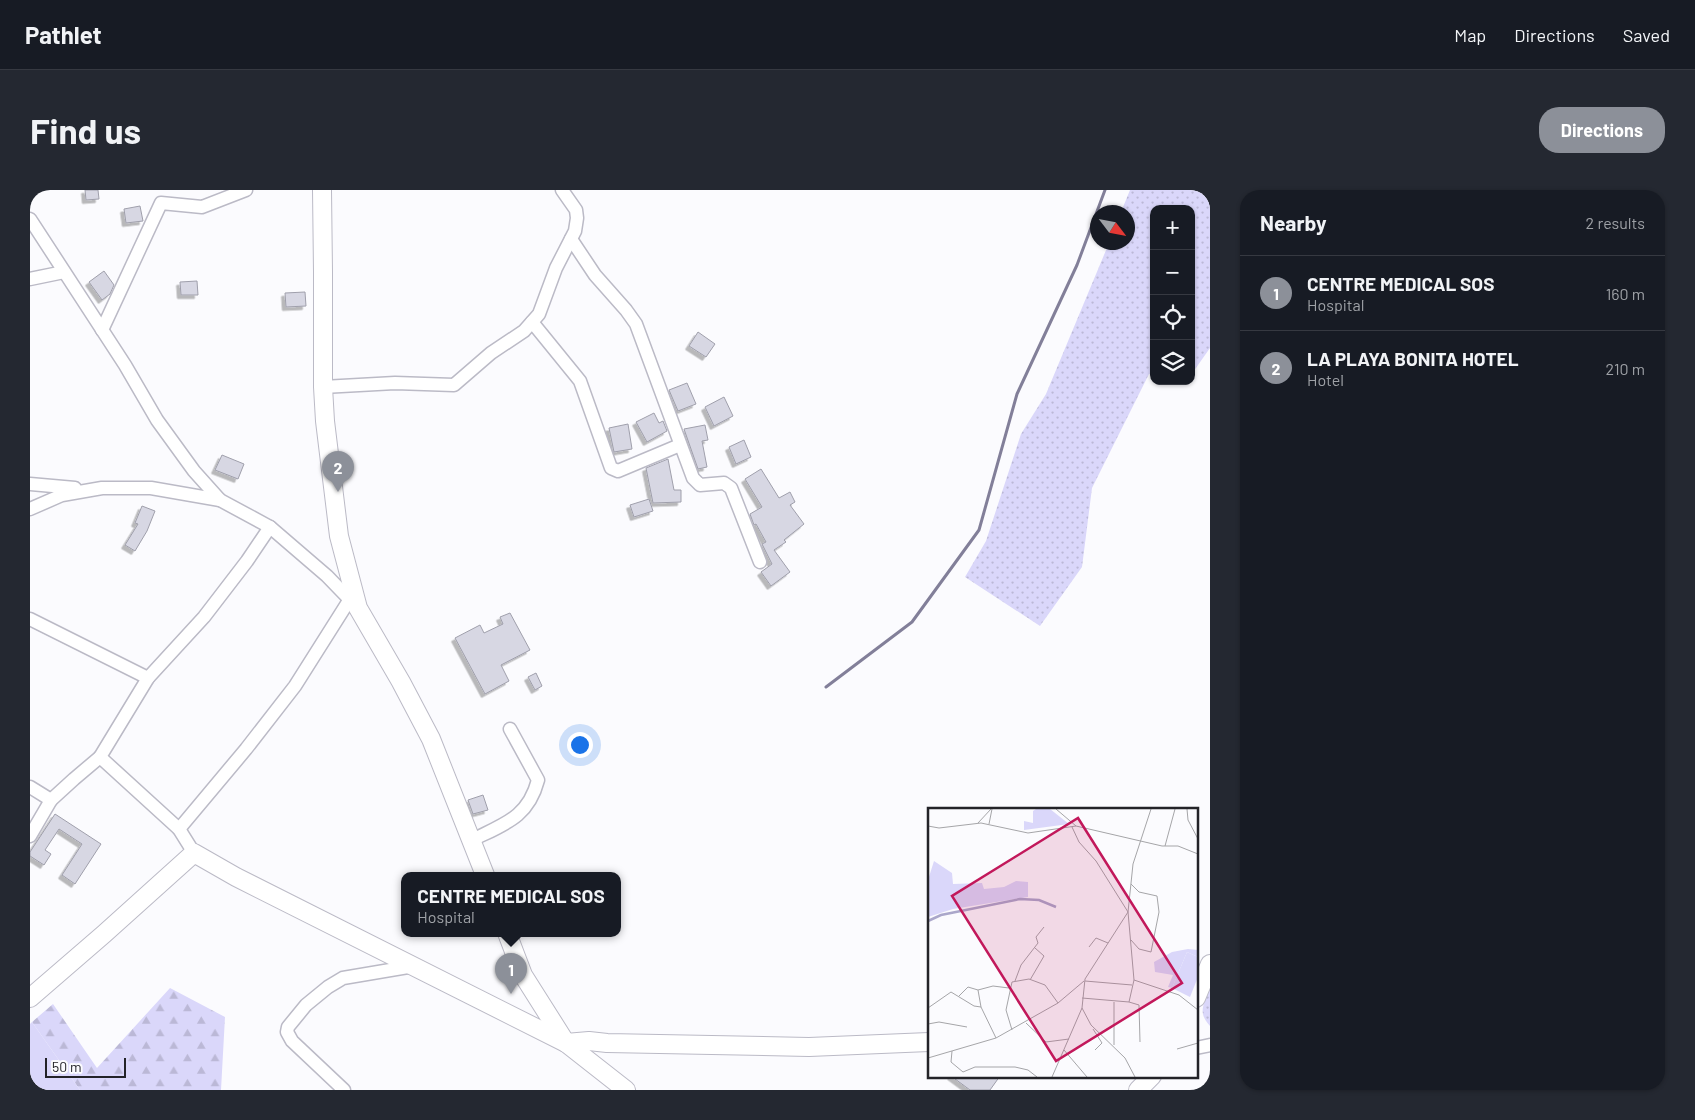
<!DOCTYPE html>
<meta charset="utf-8">
<style>
:root{--surface:#171b24;--page:#242831;--text:#f1f3f6;--muted:#9ea1a6;--line:#363941;--accent:#8c9099}
body{margin:0;font-family:Barlow,sans-serif;background:var(--page);color:var(--text)}
.controls{position:absolute;right:15px;top:15px;display:grid;overflow:hidden;border-radius:10px;box-shadow:0 1px 4px #0004}
.controls button{width:45px;height:45px;display:grid;place-items:center;padding:0;border:0;border-bottom:1px solid var(--line);background:var(--surface);color:var(--text);font:25px sans-serif}
.compass{position:absolute;left:1060px;top:15px;width:45px;height:45px;border-radius:50%;background:var(--surface);box-shadow:0 1px 4px #0004;rotate:122deg}
.scale{position:absolute;left:15px;bottom:12px;width:81px;box-sizing:border-box;padding-left:5px;border:2px solid #232328;border-top:0;font-size:14px;line-height:18px;white-space:nowrap;color:#232328;-webkit-text-stroke:4px #fbfbfe;paint-order:stroke}
.you{position:absolute;left:549px;top:554px;width:18px;height:18px;margin:-12px;border:4px solid #fff;border-radius:50%;background:#1a73e8;box-shadow:0 0 0 8px #1a73e833}
.badge{display:grid;place-items:center;width:32px;height:32px;border-radius:50%;background:var(--accent);color:#fff;font-size:16px;font-weight:700}
.pin{position:absolute;translate:-50% -41px;filter:drop-shadow(0 1px 2px #0008)}
.pin::after{content:'';position:absolute;top:26px;width:18px;height:15px;background:inherit;clip-path:polygon(0 0,100% 0,50% 100%)}
.popup{position:absolute;left:371px;top:682px;width:220px;height:65px;box-sizing:border-box;display:grid;place-content:center;border-radius:10px;background:var(--surface);filter:drop-shadow(0 1px 4px #0005);font-size:16px;white-space:nowrap;color:var(--muted)}
.popup b{font-size:19px;color:var(--text)}
.popup::after{content:'';position:absolute;left:50%;top:100%;margin-left:-10px;border:10px solid transparent;border-top-color:var(--surface)}
.list{margin:0;padding:0;list-style:none}
h2{display:flex;justify-content:space-between;align-items:center;height:65px;margin:0;padding:0 20px;font-size:21px}
h2 small{font-size:16px;font-weight:400;color:var(--muted)}
.list li{display:grid;grid-template-columns:32px 1fr auto;gap:15px;align-items:center;box-sizing:border-box;height:75px;padding:0 20px;border-top:1px solid var(--line)}
.list b{display:block;font-size:19px;white-space:nowrap}
.list p{margin:0;font-size:16px;white-space:nowrap;color:var(--muted)}
.list em{font-size:16px;font-style:normal;color:var(--muted)}
.icon{flex:none;width:28px;height:28px;fill:none;stroke:currentColor;stroke-width:2;stroke-linecap:round;stroke-linejoin:round}
.map{position:relative;flex:none;width:1180px;height:900px;overflow:hidden;border-radius:20px}
header{display:flex;align-items:center;gap:30px;box-sizing:border-box;height:70px;padding:0 25px;background:var(--surface);border-bottom:1px solid var(--line)}
header strong{font-size:24px}
nav{display:flex;gap:28px;margin-inline-start:auto;font-size:18px}
.intro{display:flex;align-items:center;justify-content:space-between;box-sizing:border-box;height:120px;padding:0 30px}
h1{margin:0;font-size:35px}
.button{padding:12px 22px;border-radius:20px;background:var(--accent);color:#fff;font-size:18px;font-weight:700}
main{display:flex;gap:30px;padding:0 30px}
aside{flex:1;background:var(--surface);border-radius:20px;box-shadow:0 1px 4px #0004}
.map>svg:first-child{display:block}
</style>
<header>
<strong>Pathlet</strong>
<nav><a>Map</a><a>Directions</a><a>Saved</a></nav>
</header>
<div class="intro"><h1>Find us</h1><a class="button">Directions</a></div>
<main>
<div class="map">
<svg width="1180" height="900" viewBox="0 0 1180 900">
<defs>
<pattern id="grass-dots" width="8" height="8" patternUnits="userSpaceOnUse" patternTransform="scale(1.25)"><rect width="8" height="8" fill="#dad7fa"/><path d="M2 2h.1M6 6h.1" fill="none" stroke="#bbb8d6" stroke-width="1.8" stroke-linecap="round"/></pattern>
<pattern id="forest-firs" width="22" height="20" patternUnits="userSpaceOnUse" patternTransform="scale(1.25)"><rect width="22" height="20" fill="#dad7fa"/><path d="M5 1l3.5 6h-7zM16 11l3.5 6h-7z" fill="#bbb8d6"/></pattern>
<filter id="shadow"><feDropShadow dx="-3.5" dy="3.5" stdDeviation="0" flood-color="#0004"/></filter>
</defs>
<rect width="100%" height="100%" fill="#fbfbfe"/>
<!-- grass -->
<g fill="url(#grass-dots)">
<polygon points="1100,0 1180,0 1180,158 1161,185 1161,19 1124,19 1124,185 1119,184 1062,298 1052,377 1010,436 935,387 956,351 991,244 1016,204 1079,53 1098,52 1098,22 1091,22"/>
<path d="M1180 799V836C1167 822 1174 814 1180 799Z"/>
</g>
<!-- forest -->
<polygon fill="url(#forest-firs)" points="140,798 195,827 191,900 50,900 2,832 23,814 67,878"/>
<!-- pitch -->
<polygon fill="#dad7fa" points="2,832 50,900 0,900 0,834"/>
<g fill="none" stroke-linecap="round" stroke-linejoin="round">
<!-- stream -->
<polyline stroke="#827f99" stroke-width="3" points="796,497 882,432 949,340 987,204 1047,75 1075,0"/>
</g>
<!-- building -->
<g fill="#d7d7e3" stroke="#9f9fab" filter="url(#shadow)">
<polygon points="55,0 68,0 69,9 56,10"/>
<polygon points="110,16 113,31 96,33 94,19"/>
<polygon points="74,81 84,95 80,104 72,110 59,92"/>
<polygon points="167,91 168,105 151,105 150,92"/>
<polygon points="275,102 276,116 256,117 255,103"/>
<polygon points="668,142 685,154 676,167 659,156"/>
<polygon points="657,193 666,214 648,221 639,200"/>
<polygon points="694,207 703,226 684,236 675,217"/>
<polygon points="624,223 629,233 633,231 637,241 617,252 606,232"/>
<polygon points="598,234 602,259 584,262 579,238"/>
<polygon points="675,235 678,250 672,251 677,277 668,279 654,239"/>
<polygon points="714,250 721,267 706,274 699,257"/>
<polygon points="192,265 214,274 208,289 185,280"/>
<polygon points="638,269 644,300 651,300 651,312 623,313 616,278"/>
<polygon points="731,279 749,308 760,302 765,312 760,315 774,334 754,350 756,352 744,360 760,382 741,396 731,382 742,374 732,354 736,352 726,334 724,335 720,324 732,317 715,289"/>
<polygon points="619,309 623,321 604,327 600,315"/>
<polygon points="112,316 125,321 117,341 105,361 95,355 108,334 105,333"/>
<polygon points="480,423 500,460 471,475 479,491 455,504 425,448 450,435 454,443 473,434 470,427"/>
<polygon points="506,483 512,496 505,500 498,487"/>
<polygon points="453,605 458,620 443,624 438,610"/>
<polygon points="25,624 71,654 45,694 32,685 52,654 29,639 15,660 21,664 14,675 0,666 0,662"/>
<polygon points="921,886 970,886 960,900 940,900"/>
</g>
<g fill="none" stroke-linecap="round" stroke-linejoin="round">
<!-- street casing -->
<g stroke="#bbbac6" stroke-width="15">
<g id="street">
<polyline points="0,29 95,175 127,230 164,281 190,310 240,337 297,386 327,417"/>
<polyline points="541,49 565,85 596,120 606,134 663,288 670,295 694,293 701,298 730,372"/>
<polyline points="0,89 34,82"/>
<polyline points="502,132 550,191 581,278 588,281 650,255"/>
<polyline points="72,140 131,13 172,17 216,0"/>
<polyline points="293,197 365,193 424,195 461,163 494,141 509,124 526,78 545,41 547,28 546,20 532,0"/>
<polyline points="0,294 45,298"/>
<polyline points="0,319 32,305 72,298 121,298 190,310"/>
<polyline points="0,429 118,488"/>
<polyline points="0,597 21,610 44,589 70,567"/>
<polyline points="149,639 216,559 265,496 320,409"/>
<polyline points="0,646 21,610"/>
<path d="M442 650C474 634 498 628 508 590L480 539"/>
<polyline points="164,663 149,639 70,567 118,488 174,427 217,371 240,337"/>
<polyline points="1166,858 1180,855"/>
<polyline points="314,900 262,851 257,842 258,837 276,815 298,797 313,788 384,776"/>
</g>
</g>
<!-- secondary casing -->
<g stroke="#bbbac6" stroke-width="20">
<g id="secondary">
<polyline points="292,0 293,82 293,197 295,231 309,346 328,418 371,492 401,549 455,685"/>
<polyline points="477,743 493,785 536,853 559,851 577,853 779,857 899,852"/>
<polyline points="0,808 74,744 164,663 206,687 536,853 596,900"/>
<polyline points="1166,808 1180,774"/>
<polyline points="1108,900 1122,886"/>
</g>
</g>
<!-- street -->
<use href="#street" stroke="#fff" stroke-width="12"/>
<!-- secondary -->
<use href="#secondary" stroke="#fff" stroke-width="18"/>
</g>
<!-- overview -->
<g transform="translate(898 618)">
<rect width="270" height="270" fill="#fbfbfe"/>
<path d="M108 1H122L141 16 96 22V13L105 15V3ZM6 53 24 65 25 76 54 75 56 81 76 79 88 73 100 74V89L25 101 0 109V72Z" fill="#dad7fa"/>
<path d="M260 141 270 142V149L259 144 244 180 240 179 245 167 227 164 226 154 244 144Z" fill="#dad7fa"/>
<path d="M259 144 270 149V169L262 189 244 180Z" fill="#dad7fa"/>
<path fill="none" stroke="#aaa7ca" stroke-width="2.5" d="M0 113 13 107 92 91 111 92 128 99"/>
<path fill="none" stroke="#a5a5a8" stroke-width="1" d="M128 1 148 18M259 1 260 12 270 31M50 15 63 1M61 16 64 1M0 18 11 20 53 15 100 25 148 18 234 38H250L270 46M144 19 151 34 168 53 200 104 157 171 154 200 163 217 197 250 207 269M237 38 247 1M203 132 211 141 223 144 231 104 229 88 211 84 203 76M161 139 168 130 180 135M102 172 116 148 107 140M206 172 251 187 270 202M87 173 93 157 110 135 108 129 116 119M157 173 204 177M31 188 40 179 50 182M154 190 201 194 206 172 200 104 205 56 223 1M186 194V237M201 194 211 197 212 234M0 200 23 184 46 198 53 199M98 215 118 234 141 231M0 216 11 214 39 219M165 221 174 235 167 242M84 222 78 202 84 174 101 171 117 177 130 195M68 230 53 199 50 182 65 178 81 180M249 241 270 235M136 242 159 269M24 243 23 254 35 264 47 259H87L100 262 109 269M0 250 68 230 130 195 156 173M124 269 154 200"/>
<path fill="#c2185b" fill-opacity="0.15" stroke="#c2185b" stroke-width="2.5" d="M150 10 254 175 128 253 24 88Z"/>
<rect width="270" height="270" fill="none" stroke="#232328" stroke-width="2.5"/>
</g>
</svg>
<div class="controls">
<button>+</button>
<button>−</button>
<button><svg class="icon" aria-label="locate" viewBox="0 0 24 24"><circle cx="12" cy="12" r="6"/><path d="M12 2v4M12 18v4M2 12h4M18 12h4"/></svg></button>
<button><svg class="icon" aria-label="layers" viewBox="0 0 24 24"><path d="M12 4l9 5-9 5-9-5zM3 14l9 5 9-5"/></svg></button>
</div>
<svg class="compass" viewBox="-18 -18 36 36"><path d="M0-13l5 13h-10z" fill="#e53935"/><path d="M0 13l5-13h-10z" fill="#9ea1a6"/></svg>
<div class="scale">50 m</div>
<div class="you"></div>
<div class="pin badge" style="left:481px;top:804px">1</div>
<div class="popup"><b>CENTRE MEDICAL SOS</b>Hospital</div>
<div class="pin badge" style="left:308px;top:302px">2</div>
</div>
<aside>
<h2>Nearby<small>2 results</small></h2>
<ul class="list">
<li><span class="badge">1</span><div><b>CENTRE MEDICAL SOS</b><p>Hospital</p></div><em>160 m</em></li>
<li><span class="badge">2</span><div><b>LA PLAYA BONITA HOTEL</b><p>Hotel</p></div><em>210 m</em></li>
</ul>
</aside>
</main>
